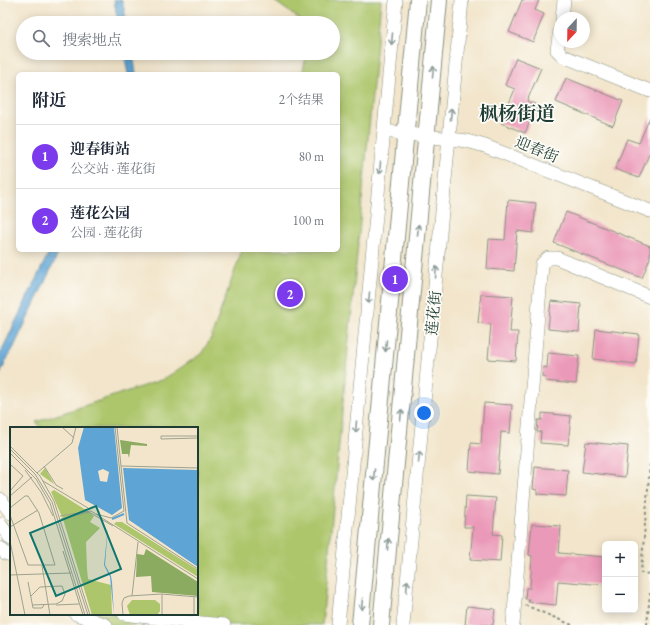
<!DOCTYPE html>
<html lang="zh">
<meta charset="utf-8">
<style>
:root{--surface:#fff;--page:#f2f2f3;--text:#1f2937;--muted:#747a83;--line:#e0e1e3;--accent:#7c3aed}
body{margin:0;font-family:"EB Garamond","Noto Serif SC",serif;background:var(--page);color:var(--text)}
.controls{position:absolute;right:12px;bottom:12px;display:grid;overflow:hidden;border-radius:6px;box-shadow:0 2px 10px #0003}
.controls button{width:36px;height:36px;display:grid;place-items:center;padding:0;border:0;border-bottom:1px solid var(--line);background:var(--surface);color:var(--text);font:20px sans-serif}
.compass{position:absolute;left:554px;top:12px;width:36px;height:36px;border-radius:50%;background:var(--surface);box-shadow:0 2px 10px #0003;rotate:202deg}
.you{position:absolute;left:424px;top:413px;width:14px;height:14px;margin:-10px;border:3px solid #fff;border-radius:50%;background:#1a73e8;box-shadow:0 0 0 6px #1a73e833}
.badge{display:grid;place-items:center;width:26px;height:26px;border-radius:50%;background:var(--accent);color:#fff;font-size:13px;font-weight:700}
.pin{position:absolute;translate:-50% -50%;border:2px solid #fff;box-shadow:0 1px 4px #0006}
.list{margin:0;padding:0;list-style:none}
h2{display:flex;justify-content:space-between;align-items:center;height:52px;margin:0;padding:0 16px;font-size:17px}
h2 small{font-size:13px;font-weight:400;color:var(--muted)}
.list li{display:grid;grid-template-columns:26px 1fr auto;gap:12px;align-items:center;box-sizing:border-box;height:64px;padding:0 16px;border-top:1px solid var(--line)}
.list b{display:block;font-size:15px;white-space:nowrap}
.list p{margin:0;font-size:13px;white-space:nowrap;color:var(--muted)}
.list em{font-size:13px;font-style:normal;color:var(--muted)}
.icon{flex:none;width:22px;height:22px;fill:none;stroke:currentColor;stroke-width:2;stroke-linecap:round;stroke-linejoin:round}
.map{position:relative;flex:none;width:650px;height:625px;overflow:hidden}
.search{position:absolute;background:var(--surface);box-shadow:0 2px 10px #0003;left:16px;top:16px;width:324px;height:44px;display:flex;align-items:center;gap:10px;box-sizing:border-box;padding:0 14px;border-radius:22px;color:var(--muted);font-size:15px}
.panel{position:absolute;background:var(--surface);box-shadow:0 2px 10px #0003;left:16px;top:72px;width:324px;height:180px;border-radius:6px}
.map>svg:first-child{display:block}
</style>
<div class="map">
<svg width="650" height="625" viewBox="0 0 650 625">
<rect width="100%" height="100%" fill="#fdfcf7"/>
<filter id="ink" filterUnits="userSpaceOnUse"><feTurbulence type="fractalNoise" baseFrequency=".025" numOctaves="2"/><feDisplacementMap in="SourceGraphic" scale="8" xChannelSelector="R" yChannelSelector="G"/><feConvolveMatrix kernelMatrix="1 2 1 2 8 2 1 2 1" color-interpolation-filters="sRGB"/></filter>
<filter id="wash" filterUnits="userSpaceOnUse"><feTurbulence type="fractalNoise" baseFrequency=".012" numOctaves="4" result="noise"/><feDisplacementMap in="SourceGraphic" scale="16" xChannelSelector="R" yChannelSelector="G"/><feGaussianBlur stdDeviation="0.9" result="paint"/><feColorMatrix in="noise" values="0 0 0 0 0 0 0 0 0 0 0 0 0 0 0 0 0 1.4 0 .05"/><feComposite in="paint" operator="in"/></filter>
<g filter="url(#wash)">
<rect width="100%" height="100%" fill="#f2e5cb"/>
<!-- green -->
<polygon fill="#adc66c" stroke="#668250" points="273,0 381,0 322,625 96,625 88,614 197,614 197,428 41,428 36,422 164,379 201,354 211,338 242,250 338,250 338,74 302,74 307,53 333,53 333,23 305,23"/>
<!-- water -->
<g fill="#5ea4d4" stroke="#3e7084">
<polygon points="114,0 122,0 127,23 118,23"/>
<polygon points="124,53 133,53 136,74 128,74"/>
<polygon points="50,250 60,250 14,347 7,359 0,375 0,354"/>
</g>
<g id="blocks">
<!-- building -->
<g fill="#eb99b8">
<polygon points="522,0 539,0 535,10 544,14 533,42 509,32"/>
<polygon points="516,58 541,68 527,101 537,105 525,133 501,123 515,89 505,85"/>
<polygon points="566,78 623,101 613,126 556,102"/>
<polygon points="650,117 650,152 639,178 615,169 627,139 639,143"/>
<polygon points="508,200 536,203 533,233 517,231 514,271 487,269 489,239 505,240"/>
<polygon points="566,212 650,246 650,258 642,278 554,243"/>
<polygon points="481,294 513,296 510,332 518,332 516,361 488,359 491,324 478,323"/>
<polygon points="551,301 581,304 579,332 548,329"/>
<polygon points="596,329 639,334 636,364 593,359"/>
<polygon points="548,353 579,356 576,384 545,381 546,378 542,377 543,367 547,368"/>
<polygon points="484,403 512,405 510,433 501,432 498,474 469,471 471,443 481,444"/>
<polygon points="542,413 571,416 568,445 540,443 541,432 537,432 538,420 542,420"/>
<polygon points="586,442 628,446 625,477 582,472"/>
<polygon points="535,467 568,470 566,496 537,494 537,490 533,489"/>
<polygon points="466,496 496,498 493,534 502,535 500,562 470,560 473,527 464,527"/>
<polygon points="532,524 561,526 559,553 605,557 605,585 558,581 556,605 528,602 529,599 525,599 526,588 530,588 532,556 529,555"/>
<polygon points="467,606 495,609 493,625 465,625"/>
</g>
</g>
</g>
<g filter="url(#ink)">
<use href="#blocks" fill-opacity="0" stroke="#889180" stroke-width="1"/>
<g fill="none" stroke-linecap="round" stroke-linejoin="round">
<!-- minor casing -->
<g stroke="#889180" stroke-width="14">
<g id="minor">
<polyline points="562,18 564,0"/>
<polyline points="560,30 557,50 563,56 650,91"/>
<polyline points="384,131 467,141 485,146 650,211"/>
<polyline points="0,499 11,513"/>
<polyline points="0,524 11,539"/>
<polyline points="0,548 5,553 11,555"/>
<polyline points="76,614 106,625"/>
<polyline points="124,614 180,621 224,625"/>
<polyline points="338,625 396,0"/>
<polyline points="403,625 462,0"/>
<polyline points="513,625 542,264 548,258 557,258 650,297"/>
</g>
</g>
<!-- major casing -->
<g stroke="#889180" stroke-width="18">
<g id="major">
<polyline points="360,625 418,0"/>
<polyline points="381,625 439,0"/>
</g>
</g>
<!-- path -->
<g stroke="#889180" stroke-width="2" stroke-dasharray="3 3" stroke-linecap="butt">
<polyline points="650,464 641,573 650,574"/>
<polyline points="525,605 572,625"/>
<polyline points="647,625 650,593"/>
</g>
<!-- minor -->
<use href="#minor" stroke="#fff" stroke-width="13"/>
<!-- major -->
<use href="#major" stroke="#fff" stroke-width="16"/>
</g>
<!-- one-way arrows -->
<defs><path id="oneway-shaft" d="M-6 0H5M1.5-3L5.5 0L1.5 3" fill="none" stroke-width="1.6" stroke-linecap="round" stroke-linejoin="round"/></defs>
<g stroke="#8f9e9a">
<use href="#oneway-shaft" transform="translate(392 39) rotate(95)"/>
<use href="#oneway-shaft" transform="translate(433 72) rotate(-85)"/>
<use href="#oneway-shaft" transform="translate(451 114) rotate(-85)"/>
<use href="#oneway-shaft" transform="translate(380 168) rotate(95)"/>
<use href="#oneway-shaft" transform="translate(418 230) rotate(-85)"/>
<use href="#oneway-shaft" transform="translate(436 272) rotate(-85)"/>
<use href="#oneway-shaft" transform="translate(369 298) rotate(95)"/>
<use href="#oneway-shaft" transform="translate(386 346) rotate(95)"/>
<use href="#oneway-shaft" transform="translate(401 415) rotate(-85)"/>
<use href="#oneway-shaft" transform="translate(356 427) rotate(95)"/>
<use href="#oneway-shaft" transform="translate(419 457) rotate(-85)"/>
<use href="#oneway-shaft" transform="translate(374 475) rotate(95)"/>
<use href="#oneway-shaft" transform="translate(388 544) rotate(-85)"/>
<use href="#oneway-shaft" transform="translate(407 586) rotate(-85)"/>
<use href="#oneway-shaft" transform="translate(362 604) rotate(95)"/>
</g>
</g>
<g text-anchor="middle" dominant-baseline="central" stroke-width="3.5" stroke-linejoin="round" paint-order="stroke">
<!-- street labels -->
<g font-size="15" fill="#1f3d34" stroke="#fdfcf7">
<text transform="translate(537 149) rotate(22)">迎春街</text>
<text transform="translate(433 313) rotate(-85)">莲花街</text>
</g>
<!-- district labels -->
<g font-size="19" font-weight="bold" fill="#1f3d34" stroke="#fdfcf7">
<text x="517" y="113">枫杨街道</text>
</g>
</g>
<!-- overview -->
<g transform="translate(10 427)">
<rect width="188" height="188" fill="#f2e5cb"/>
<path d="M35 41 44 57 30 47ZM44 63 79 85 84 89 80 95 90 101 76 115 77 142 78 152 101 158 102 188H82L53 92 41 65ZM106 95H112L188 143V150L104 97ZM122 173H145L150 177V184L147 188H120L117 179Z" fill="#adc66c"/>
<path d="M110 13 137 17V19L121 18 119 31 118 27H112ZM136 122 188 155V169L142 165 141 149 126 150 127 127 134 128Z" fill="#8aab60"/>
<path d="M74 0H104L112 81 102 88 75 73 68 21ZM93 42 99 45 97 55 90 54 88 44ZM113 41 188 43V140L119 93ZM98 99 95 138 101 149 102 155 104 188 100 150 94 138Z" fill="#5ea4d4" fill-rule="evenodd"/>
<path fill="none" stroke="#5ea4d4" stroke-width="2" d="M102 92 114 87"/>
<path fill="none" stroke="#9ea28f" stroke-width="1" d="M52 0 64 11M107 0 111 39M151 12V9H188M151 12 188 11M0 19 30 49 44 74 80 188M0 22 25 47 42 75 78 188M0 26 26 52 40 76 75 188M0 37 13 49 0 64M34 39 46 58 53 62M188 41 111 39 117 96 188 142M15 43 31 65 43 89M27 46 62 16 66 0M33 54 78 81M0 69 22 50M0 81 15 69H18L29 86 45 138H18L0 88M86 87 101 91 114 84 105 0M50 89 81 84 188 152M51 92 79 85 103 99M0 100 28 83M0 114 15 188M53 124 73 188M32 139 40 188M0 148 61 146M18 155 23 181H32L34 178M152 167V188M21 169 30 160 52 159 55 167 52 174 46 177 22 178M122 169 128 115M184 170V188M46 178 69 177M113 188 112 176 114 171 119 169 151 167 188 170"/>
<path fill="#0f766e" fill-opacity="0.15" stroke="#0f766e" stroke-width="2" d="M86 79 111 142 46 169 20 106Z"/>
<rect width="188" height="188" fill="none" stroke="#1f3d34" stroke-width="2"/>
</g>
</svg>
<div class="controls">
<button>+</button>
<button>−</button>
</div>
<svg class="compass" viewBox="-18 -18 36 36"><path d="M0-13l5 13h-10z" fill="#e53935"/><path d="M0 13l5-13h-10z" fill="#747a83"/></svg>
<div class="you"></div>
<div class="pin badge" style="left:395px;top:279px">1</div>
<div class="pin badge" style="left:290px;top:294px">2</div>
<div class="search"><svg class="icon" aria-label="search" viewBox="0 0 24 24"><circle cx="10" cy="10" r="6"/><path d="M15 15l6 6"/></svg>搜索地点</div>
<section class="panel">
<h2>附近<small>2个结果</small></h2>
<ul class="list">
<li><span class="badge">1</span><div><b>迎春街站</b><p>公交站 · 莲花街</p></div><em>80 m</em></li>
<li><span class="badge">2</span><div><b>莲花公园</b><p>公园 · 莲花街</p></div><em>100 m</em></li>
</ul>
</section>
</div>
